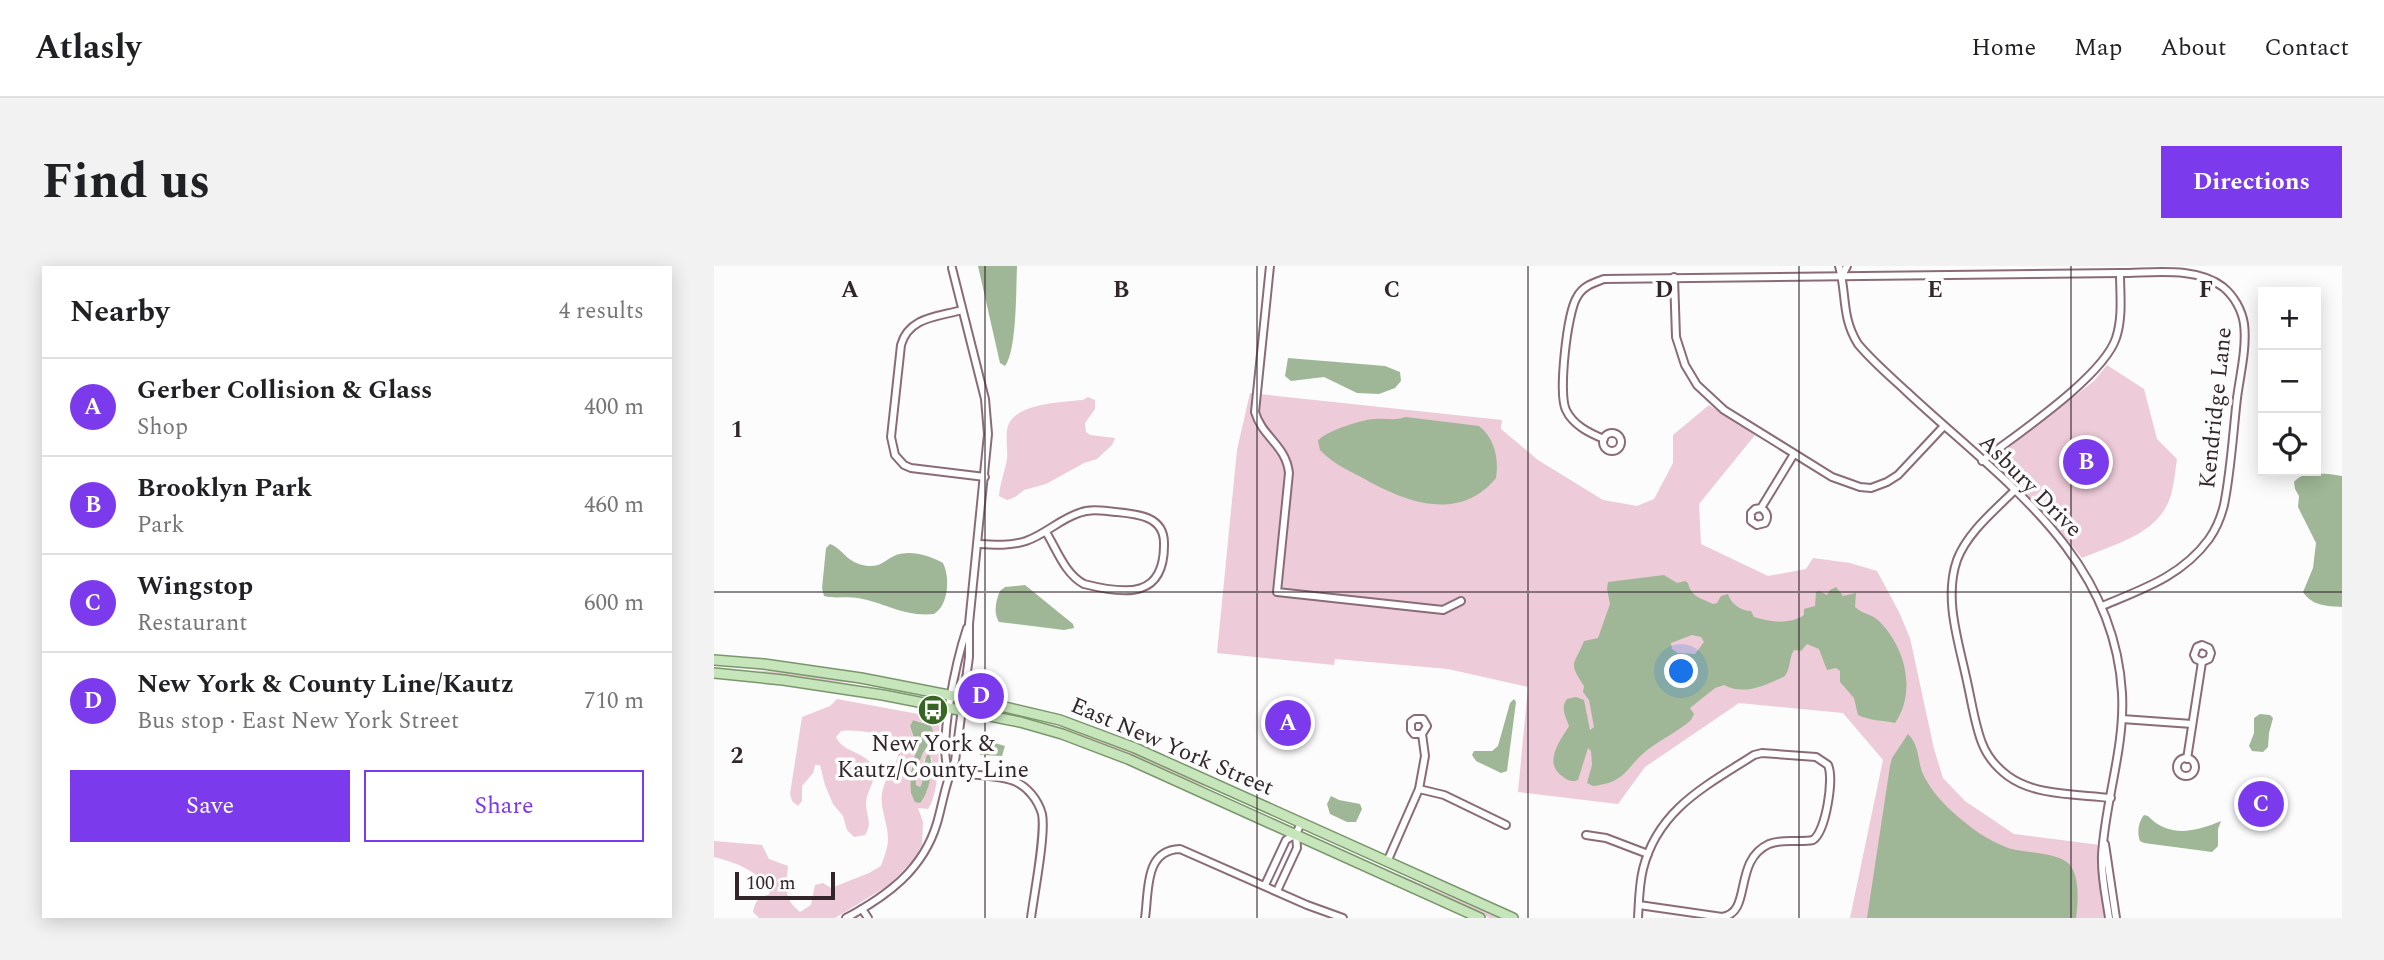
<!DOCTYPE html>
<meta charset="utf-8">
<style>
:root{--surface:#fff;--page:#f2f2f2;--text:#202124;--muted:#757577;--line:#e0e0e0;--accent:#7c3aed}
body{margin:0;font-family:Spectral,serif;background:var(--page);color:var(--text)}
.controls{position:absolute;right:21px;top:21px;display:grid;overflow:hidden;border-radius:0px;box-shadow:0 4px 18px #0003}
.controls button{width:63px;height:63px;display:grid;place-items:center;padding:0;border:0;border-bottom:2px solid var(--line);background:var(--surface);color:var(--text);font:35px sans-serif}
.scale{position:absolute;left:21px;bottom:18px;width:100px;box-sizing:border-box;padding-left:7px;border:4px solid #33262b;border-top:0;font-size:19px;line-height:24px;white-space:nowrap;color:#33262b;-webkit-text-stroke:5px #fcfcfc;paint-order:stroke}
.you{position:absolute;left:968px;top:406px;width:24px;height:24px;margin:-18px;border:5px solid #fff;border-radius:50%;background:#1a73e8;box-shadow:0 0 0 10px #1a73e833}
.badge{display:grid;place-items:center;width:46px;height:46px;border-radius:50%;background:var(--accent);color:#fff;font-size:23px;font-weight:700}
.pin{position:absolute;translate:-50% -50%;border:4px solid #fff;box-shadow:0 2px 7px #0006}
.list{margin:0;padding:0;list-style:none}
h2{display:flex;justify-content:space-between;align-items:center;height:91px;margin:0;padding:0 28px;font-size:30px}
h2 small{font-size:23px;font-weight:400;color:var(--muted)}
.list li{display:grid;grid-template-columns:46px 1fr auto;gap:21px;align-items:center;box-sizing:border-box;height:98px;padding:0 28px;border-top:2px solid var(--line)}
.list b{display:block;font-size:26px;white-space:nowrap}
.list p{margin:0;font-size:23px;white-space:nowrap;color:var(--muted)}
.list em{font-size:23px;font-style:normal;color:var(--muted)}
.actions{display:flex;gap:14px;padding:21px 28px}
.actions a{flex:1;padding:16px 0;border:2px solid var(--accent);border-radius:0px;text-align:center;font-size:24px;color:var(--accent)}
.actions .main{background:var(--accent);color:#fff}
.icon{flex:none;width:38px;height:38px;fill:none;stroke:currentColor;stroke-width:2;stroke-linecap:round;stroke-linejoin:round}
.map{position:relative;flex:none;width:1628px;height:652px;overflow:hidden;border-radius:0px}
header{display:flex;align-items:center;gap:42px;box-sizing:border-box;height:98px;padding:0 35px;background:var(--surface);border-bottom:2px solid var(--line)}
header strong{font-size:33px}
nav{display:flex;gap:38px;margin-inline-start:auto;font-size:24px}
.intro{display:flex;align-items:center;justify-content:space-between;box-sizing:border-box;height:168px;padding:0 42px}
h1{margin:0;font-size:49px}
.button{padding:18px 32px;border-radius:0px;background:var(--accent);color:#fff;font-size:24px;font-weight:700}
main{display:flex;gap:42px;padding:0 42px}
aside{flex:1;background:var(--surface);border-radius:0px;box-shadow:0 4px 18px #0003}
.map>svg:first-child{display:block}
</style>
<header>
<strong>Atlasly</strong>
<nav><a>Home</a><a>Map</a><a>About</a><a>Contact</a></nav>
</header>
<div class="intro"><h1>Find us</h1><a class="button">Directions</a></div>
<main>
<aside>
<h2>Nearby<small>4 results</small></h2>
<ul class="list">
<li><span class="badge">A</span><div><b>Gerber Collision &amp; Glass</b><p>Shop</p></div><em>400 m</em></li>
<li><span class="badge">B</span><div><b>Brooklyn Park</b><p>Park</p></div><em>460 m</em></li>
<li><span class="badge">C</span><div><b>Wingstop</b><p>Restaurant</p></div><em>600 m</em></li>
<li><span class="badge">D</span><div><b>New York &amp; County Line/Kautz</b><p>Bus stop · East New York Street</p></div><em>710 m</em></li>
</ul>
<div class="actions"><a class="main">Save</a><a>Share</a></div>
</aside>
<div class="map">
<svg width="1628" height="652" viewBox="0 0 1628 652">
<rect width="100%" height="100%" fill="#fcfcfc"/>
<!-- green -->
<g fill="#edcbd8" fill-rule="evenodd">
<path d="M1393 99 1430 123 1443 173 1463 193C1461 206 1460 220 1456 232 1443 269 1400 278 1368 292L1334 250 1285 205 1281 192 1380 115Z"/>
<polygon points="536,127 788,154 787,163 824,194 889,234 923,240 940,233 959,197 959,169 995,139 1041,169 985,238 987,278 1054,310 1092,303 1099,292 1136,297 1163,305 1185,346 1196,372 1220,483 1229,512 1251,535 1300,568 1386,579 1385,603 1390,652 1136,652 1169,494 1129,447 1025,437 931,501 904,538 804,526 814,421 734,403 621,393 620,399 503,387 523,184"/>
<path d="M374 131 381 134V143L371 157 372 166 376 169 401 172 398 179 383 193 370 197 332 218 310 224 301 231 293 234 285 230C286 217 291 205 293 193 294 182 291 170 294 160 301 137 350 136 369 134Z"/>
<polygon points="36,404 84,407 156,418 111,415"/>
<path d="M123 433 226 452C224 476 227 524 214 543L204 542 209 556 208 579 201 592 175 619 121 652H45L39 646C41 635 45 631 56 628 49 606 21 596 0 591V575L48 579 55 593 74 600C72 619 69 633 86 646L97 639 101 619 109 617 117 622 155 607 167 600C170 591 174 582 174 573 174 555 164 540 169 523 174 503 191 494 182 471 163 469 147 463 127 465L122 471C130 489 157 485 160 506 161 517 152 527 152 537 152 550 159 557 151 569L140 571 133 564 129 550 119 538 111 519 106 499H101L99 507 88 520V535L84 540 78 535 76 528 88 451 116 440ZM199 454 212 457 216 479C205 489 201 504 202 519L206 521 210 511V493L218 492 213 526 196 518 197 502 203 484 196 460Z"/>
<polygon points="326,456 371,467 401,478 510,527 464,511 397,481"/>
<polygon points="655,596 788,652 776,652"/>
</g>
<!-- water -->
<g fill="#9fb796" fill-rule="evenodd">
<path d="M264 0H303C302 22 303 85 291 100L286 97Z"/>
<polygon points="574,92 671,100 686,106 687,115 681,122 665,128 643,127 610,111 577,115 571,110"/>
<path d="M692 151 765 160C781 173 785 193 782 212 744 258 689 235 647 211 633 204 617 196 606 184L604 175C611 165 647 154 660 153 673 152 680 155 692 151Z"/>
<path d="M1615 208 1628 210V341C1613 340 1598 340 1589 326L1599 302 1602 277 1584 241 1585 230 1581 223 1580 216C1588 206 1603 207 1615 208Z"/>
<path d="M116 278C130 283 131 297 154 300 166 301 170 295 180 290 195 283 216 290 229 297 236 311 235 339 220 348 190 351 172 337 144 332 132 330 121 333 110 330L108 322 112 282Z"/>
<path d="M950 309 963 317 971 315 974 317C977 331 987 332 999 338L1003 337 1007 330 1014 328C1017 338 1027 345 1037 345L1040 351C1057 356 1075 359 1090 349V343L1101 340 1102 326 1105 325 1113 329 1116 324 1122 321 1129 330 1142 327 1141 341C1148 348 1158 348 1165 355 1191 381 1203 425 1181 457 1167 454 1157 455 1144 449L1140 432 1126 416V405L1122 402 1113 404 1105 383 1093 378 1087 385 1080 384C1075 391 1077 401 1071 410 1053 419 1029 430 1010 419L1001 422 976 442 980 448 977 454C965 465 949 472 936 482 911 500 915 516 879 520L873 517 878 499 877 485 874 482 864 514C858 516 854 515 848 510 829 496 846 475 855 460 852 451 846 442 853 433L862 431 870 434 876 464 880 461 875 434 869 426 870 420C853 395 861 399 870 375L884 372 896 338 893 323 894 316ZM978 369 987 371 990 376 981 388 964 387 958 383 957 377Z"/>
<path d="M311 319 359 358 360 362 350 364 285 356C279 347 282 334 286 325L291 321Z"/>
<polygon points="800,433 802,436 793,505 787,507 762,495 758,489 760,485 778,485 784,480 796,437"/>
<polygon points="1546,448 1556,449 1559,452 1555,467 1554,481 1549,486 1538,485 1535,480 1540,467 1540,452"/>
<path d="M199 454 216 459C225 472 213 478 208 489 204 499 201 509 202 519L206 521C212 511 207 497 214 488L216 490C220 502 215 527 206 537L201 536 197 527 196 510 203 481 196 460Z"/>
<path d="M1194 468C1206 480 1203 494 1209 508 1220 532 1244 552 1265 567 1274 573 1284 578 1294 582 1310 587 1346 586 1356 599 1366 612 1364 636 1362 652H1153L1176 500 1178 492Z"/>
<polygon points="271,474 291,480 288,490 266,489 265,478"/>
<polygon points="617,530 625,534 646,538 648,543 642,556 633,556 616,548 613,538"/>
<path d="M1430 549 1434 550C1455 572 1481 566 1507 555L1504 563V580L1498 586 1430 577 1426 575C1423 568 1424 556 1430 549Z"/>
</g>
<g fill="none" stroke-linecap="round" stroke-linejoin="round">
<!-- minor casing -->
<g stroke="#8a6c78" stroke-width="10">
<g id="minor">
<path d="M556 0 541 146C548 171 572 179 575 207L563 326 729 344 747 335"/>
<path d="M1125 0C1133 28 1127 51 1144 78 1159 96 1177 111 1193 126 1286 213 1400 287 1408 427 1411 482 1391 535 1388 589 1387 610 1392 631 1395 652"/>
<polyline points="1128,10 1133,0"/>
<polyline points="960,11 962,71 971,99 983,119 1010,144 1118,211 1146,221 1157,222 1173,216 1184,209 1230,160"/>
<path d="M248 44C223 51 195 51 187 79L177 171 181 189 190 199 197 202 271 211"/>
<circle cx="898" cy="176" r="9"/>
<path d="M890 173C875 167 859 159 852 144 844 128 853 47 863 31 869 20 879 17 890 13L1406 7C1439 7 1482 0 1509 21 1520 30 1528 44 1530 58 1533 81 1526 109 1523 132 1519 167 1517 204 1510 239 1507 251 1502 263 1495 273 1468 310 1429 323 1388 340"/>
<path d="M1268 195C1303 168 1389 111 1402 72 1409 51 1406 28 1406 7"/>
<path d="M1300 225C1280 245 1253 267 1243 294 1229 334 1246 380 1254 420 1258 438 1261 459 1268 477 1273 490 1282 501 1294 510 1321 530 1364 528 1397 532"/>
<path d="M1047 242C1053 246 1055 251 1051 257L1043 259 1037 255V247L1041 243 1047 242 1080 188"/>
<path d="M264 278C281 279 296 280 312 275 332 268 346 253 365 247 377 242 390 245 402 246 423 248 450 250 450 277 451 332 413 329 370 318 351 308 343 284 332 266"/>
<polyline points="1408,453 1478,458"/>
<circle cx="1472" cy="501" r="9"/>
<polyline points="1473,493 1488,396 1495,393 1497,387 1495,382 1488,379 1483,381 1480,389 1482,393 1488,396"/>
<path d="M235 507C255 509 281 508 300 515 314 521 324 534 328 548 332 568 320 628 317 652"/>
<path d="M235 507C223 479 243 392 253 362"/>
<polyline points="705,523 730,529 792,559"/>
<polyline points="872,569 892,572 934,588"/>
<polyline points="1391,578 1402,652"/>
<polyline points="673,596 705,523 711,490 708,468 713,460 709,453 701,453 697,456 697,464 700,468 708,468"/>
<polyline points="551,619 572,574 582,568"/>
<polyline points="563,625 583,582 582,568 587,557"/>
<polyline points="148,643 154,652"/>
<path d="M132 652C173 630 209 604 223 557 229 536 232 514 241 495L255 391V358L274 168 271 133 238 2"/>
<path d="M431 652C435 625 430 584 466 583L593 639 629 652"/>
<path d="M924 652C925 636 925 619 929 603 944 543 992 520 1040 489L1048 487 1102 491 1114 499C1120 513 1112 565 1099 574 1084 577 1070 572 1055 578 1018 595 1039 647 1008 651L925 639"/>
</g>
</g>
<!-- primary casing -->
<g stroke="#7a966b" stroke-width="12">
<g id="primary">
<polyline points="0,394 50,398 147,412 270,436 346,454 421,482 799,652"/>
<polyline points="0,407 69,414 169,429 306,456 348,468 414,493 766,652"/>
</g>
</g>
<!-- minor -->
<use href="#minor" stroke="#fff" stroke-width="6"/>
<!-- primary -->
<use href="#primary" stroke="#c7e5bb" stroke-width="9"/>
</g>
<!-- grid -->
<path fill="none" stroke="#33262b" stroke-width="2" stroke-opacity="0.55" d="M271 0V652M543 0V652M814 0V652M1085 0V652M1357 0V652M0 326H1628"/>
<!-- icons -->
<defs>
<g id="bus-disc" transform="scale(1.575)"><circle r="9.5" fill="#376523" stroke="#fcfcfc"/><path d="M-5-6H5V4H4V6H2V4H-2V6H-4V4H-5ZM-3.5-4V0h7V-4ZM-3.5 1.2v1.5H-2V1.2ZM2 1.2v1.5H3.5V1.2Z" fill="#fff"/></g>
</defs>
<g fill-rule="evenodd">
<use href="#bus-disc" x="219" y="444"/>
</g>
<g text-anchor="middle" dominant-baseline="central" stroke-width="7" stroke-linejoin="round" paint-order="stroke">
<!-- street labels -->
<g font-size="23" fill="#33262b" stroke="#fcfcfc">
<text transform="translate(1502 142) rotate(-84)">Kendridge Lane</text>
<text transform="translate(1316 220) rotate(45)">Asbury Drive</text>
<text transform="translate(458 481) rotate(23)">East New York Street</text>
</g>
<!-- poi labels -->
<g font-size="23" fill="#33262b" stroke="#fcfcfc">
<text x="219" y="478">New York &amp;<tspan x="219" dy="26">Kautz/County Line</tspan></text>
</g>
</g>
<g font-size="23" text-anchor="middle" font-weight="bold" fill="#33262b" stroke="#fcfcfc" stroke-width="7" stroke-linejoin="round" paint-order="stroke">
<text x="136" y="31">A</text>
<text x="407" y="31">B</text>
<text x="678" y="31">C</text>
<text x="950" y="31">D</text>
<text x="1221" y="31">E</text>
<text x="1492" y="31">F</text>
<text x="23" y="171">1</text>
<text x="23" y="497">2</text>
</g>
</svg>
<div class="controls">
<button>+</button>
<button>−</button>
<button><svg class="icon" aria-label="locate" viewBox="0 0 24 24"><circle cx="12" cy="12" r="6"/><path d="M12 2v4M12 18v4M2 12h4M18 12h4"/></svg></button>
</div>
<div class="scale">100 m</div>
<div class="you"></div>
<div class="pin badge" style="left:574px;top:457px">A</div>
<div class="pin badge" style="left:1372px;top:196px">B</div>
<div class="pin badge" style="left:1547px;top:538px">C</div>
<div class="pin badge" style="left:267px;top:430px">D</div>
</div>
</main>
